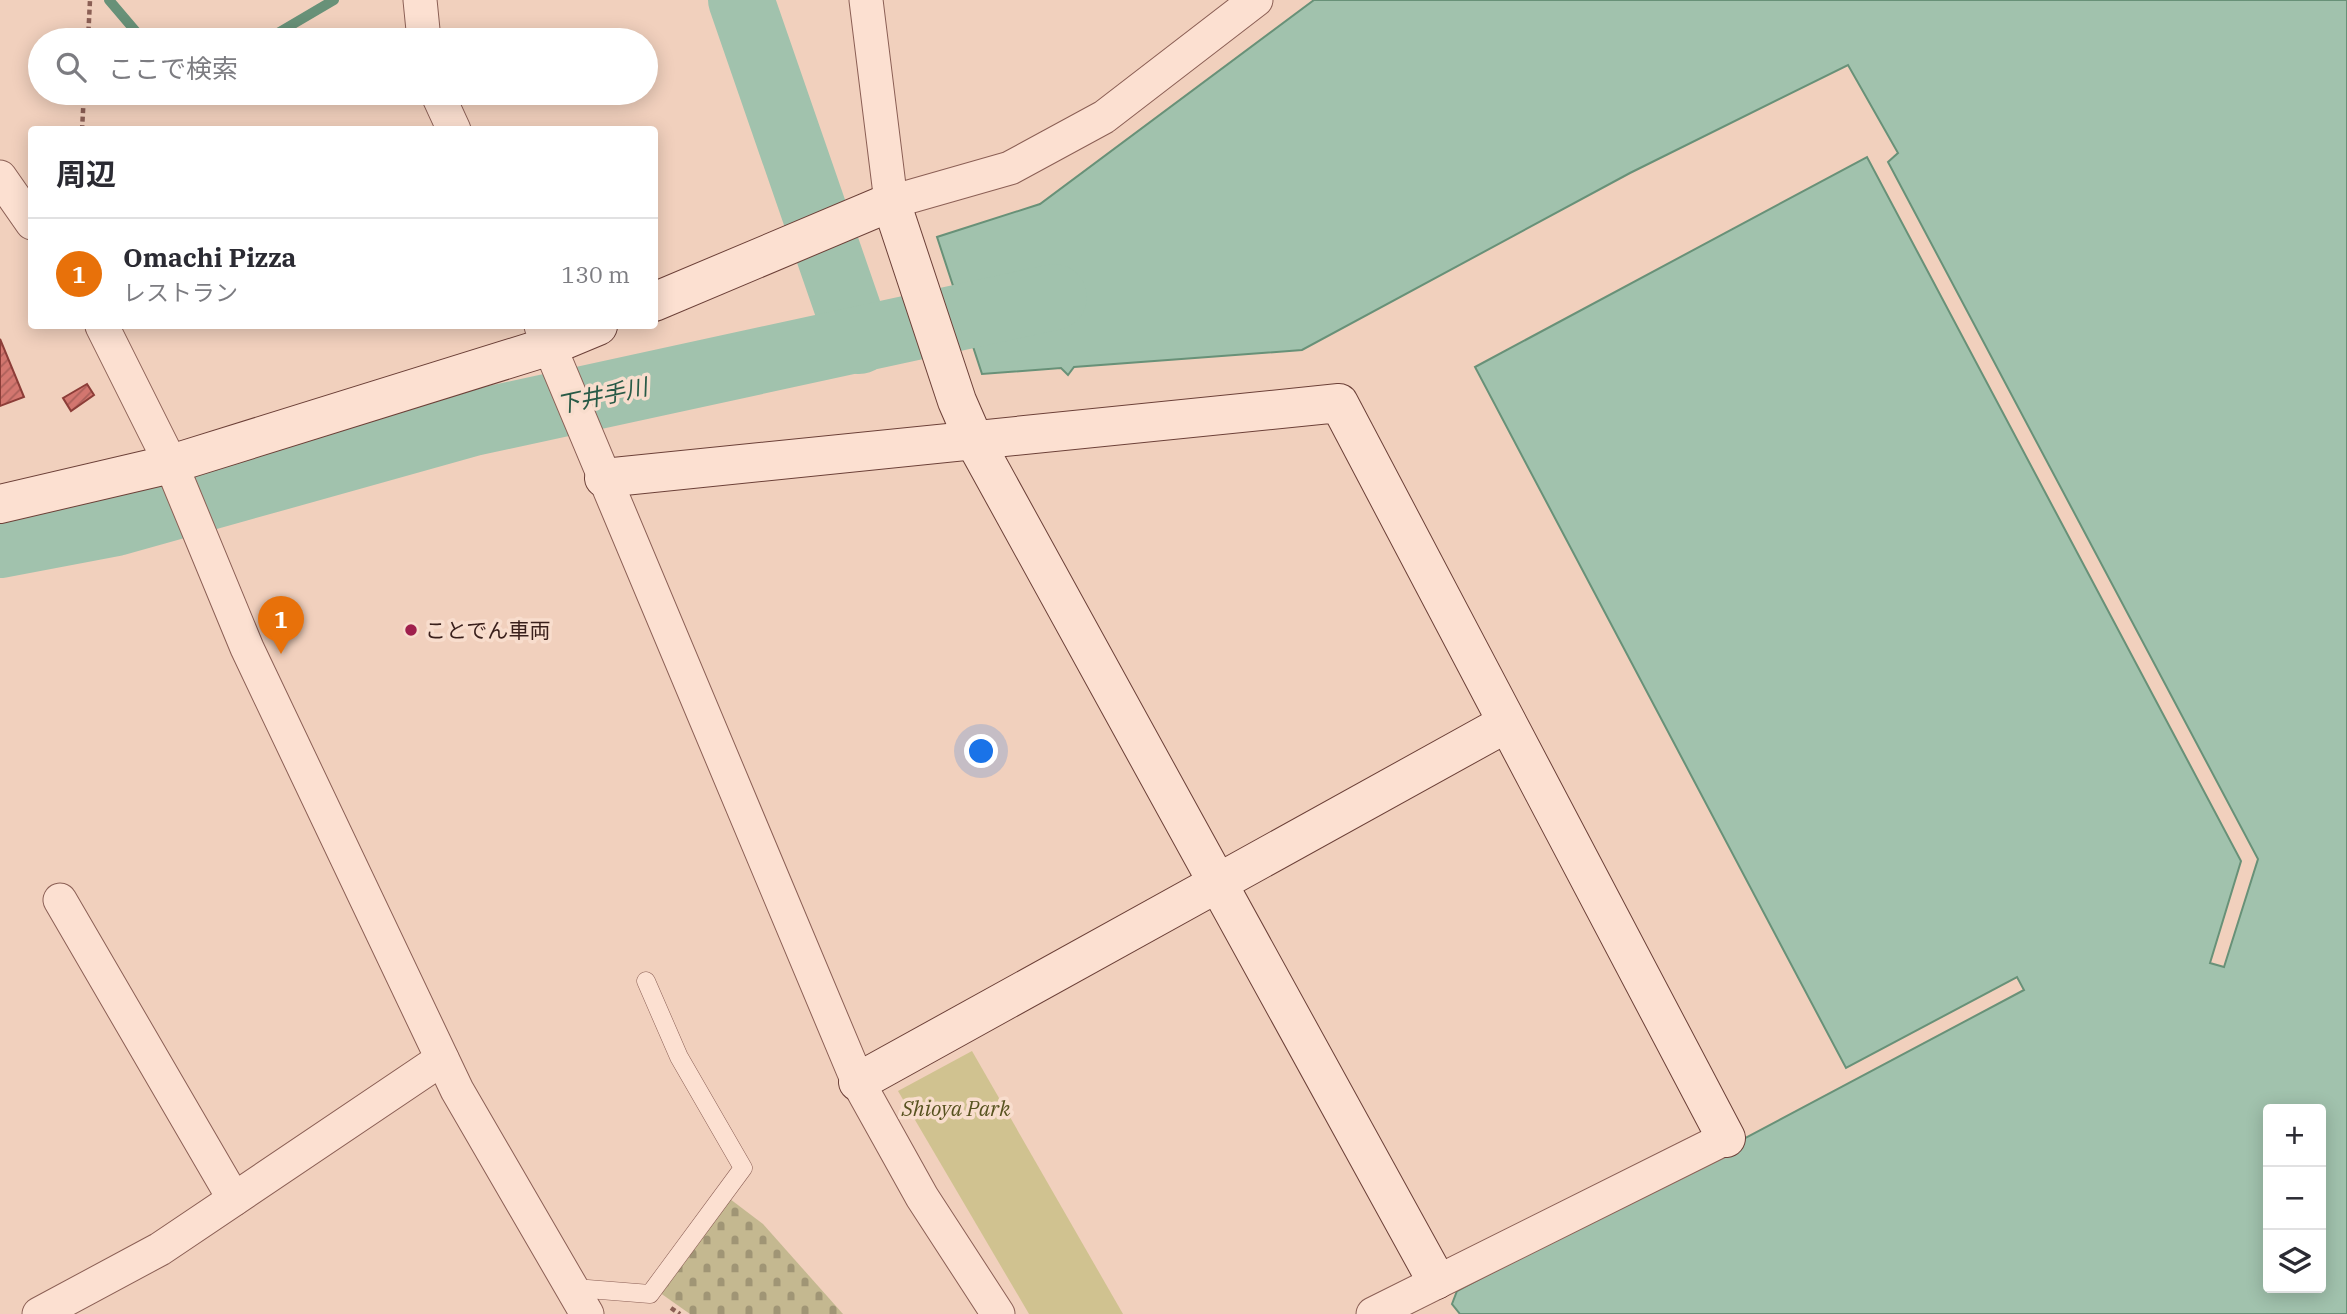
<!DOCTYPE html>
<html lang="ja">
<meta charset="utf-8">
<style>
:root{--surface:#fff;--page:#f7f7f7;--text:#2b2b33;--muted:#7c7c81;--line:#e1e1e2;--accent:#9f1f4c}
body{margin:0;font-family:"IBM Plex Serif","Noto Sans JP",serif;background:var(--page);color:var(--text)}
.controls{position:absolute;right:21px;bottom:21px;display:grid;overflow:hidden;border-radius:7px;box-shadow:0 4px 18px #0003}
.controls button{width:63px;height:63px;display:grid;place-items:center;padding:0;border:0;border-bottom:2px solid var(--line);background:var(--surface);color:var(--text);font:35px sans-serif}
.you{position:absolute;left:982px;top:752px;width:24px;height:24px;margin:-18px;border:5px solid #fff;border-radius:50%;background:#1a73e8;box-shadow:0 0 0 10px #1a73e833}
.badge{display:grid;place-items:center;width:46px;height:46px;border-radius:50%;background:var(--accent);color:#fff;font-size:23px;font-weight:700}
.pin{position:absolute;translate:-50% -58px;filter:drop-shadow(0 2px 4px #0008)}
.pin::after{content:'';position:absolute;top:37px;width:24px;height:21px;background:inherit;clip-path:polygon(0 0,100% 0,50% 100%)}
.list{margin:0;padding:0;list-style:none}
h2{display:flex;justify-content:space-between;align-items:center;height:91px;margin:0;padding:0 28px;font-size:30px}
h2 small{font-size:23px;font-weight:400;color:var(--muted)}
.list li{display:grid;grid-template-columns:46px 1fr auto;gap:21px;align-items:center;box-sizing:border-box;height:112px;padding:0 28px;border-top:2px solid var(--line)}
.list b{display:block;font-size:26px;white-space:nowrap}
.list p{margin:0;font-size:23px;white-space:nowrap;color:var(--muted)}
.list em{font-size:23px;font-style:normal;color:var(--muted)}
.icon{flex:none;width:38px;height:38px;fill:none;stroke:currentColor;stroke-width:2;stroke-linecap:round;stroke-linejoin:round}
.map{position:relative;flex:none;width:2347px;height:1314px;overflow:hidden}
.search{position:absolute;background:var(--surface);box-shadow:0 4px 18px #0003;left:28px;top:28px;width:630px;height:77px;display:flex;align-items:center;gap:18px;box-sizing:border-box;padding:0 24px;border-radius:38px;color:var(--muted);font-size:26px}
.panel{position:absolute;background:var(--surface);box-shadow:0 4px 18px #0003;left:28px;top:126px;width:630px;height:203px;border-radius:7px}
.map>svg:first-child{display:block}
</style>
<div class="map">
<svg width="2347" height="1314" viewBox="0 0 2347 1314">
<defs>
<pattern id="cemetery-stones" width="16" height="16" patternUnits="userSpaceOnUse" patternTransform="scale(1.75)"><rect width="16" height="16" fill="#c4b890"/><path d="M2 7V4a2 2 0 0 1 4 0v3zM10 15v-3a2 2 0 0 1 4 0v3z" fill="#a09575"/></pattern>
<pattern id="building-hatch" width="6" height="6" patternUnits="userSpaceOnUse" patternTransform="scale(1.75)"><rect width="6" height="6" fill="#d3766f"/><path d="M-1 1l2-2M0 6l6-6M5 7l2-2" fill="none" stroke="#ac605a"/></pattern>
</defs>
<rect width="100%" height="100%" fill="#f1d0bd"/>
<!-- green -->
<polygon fill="#d0c290" points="972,1051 1123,1314 1029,1314 898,1091"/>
<!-- cemetery -->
<polygon fill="url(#cemetery-stones)" points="730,1199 763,1224 843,1314 690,1314 656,1290"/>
<!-- water -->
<path fill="#a1c2ad" stroke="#689178" stroke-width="2" fill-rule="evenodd" d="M1314 0H2347V1314H1460L1452 1304 1457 1291 2024 990 2017 977 1846 1068 1475 367 1867 157 2241 861 2210 963 2224 967 2258 859 1888 162 1898 153 1848 65 1630 173 1302 350 1074 367 1068 375 1061 368 982 374 937 237 1040 204ZM2268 1109H2321V1288H2268Z"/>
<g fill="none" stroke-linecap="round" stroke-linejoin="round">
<!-- stream -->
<g stroke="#689178" stroke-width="10">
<polyline points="109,0 143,40"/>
<polyline points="266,40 334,0"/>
</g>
<!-- river -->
<g stroke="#a1c2ad" stroke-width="66">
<polyline points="741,0 859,341"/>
<polyline points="0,545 116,523 473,423 1054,297"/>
</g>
</g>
<!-- building -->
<g fill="url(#building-hatch)" stroke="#8c3d38" stroke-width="2">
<polygon points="0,339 24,397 0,406"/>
<polygon points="87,384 94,395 71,411 63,398"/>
</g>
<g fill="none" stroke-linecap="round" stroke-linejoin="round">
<!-- lane casing -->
<g stroke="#8b5f55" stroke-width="19">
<polyline id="lane" points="575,1288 650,1294 743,1168 679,1057 646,981"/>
</g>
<!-- street casing -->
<g stroke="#8b5f55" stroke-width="35">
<g id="street">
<polyline points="420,0 424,40"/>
<polyline points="866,0 891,202 1010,168 1104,117 1256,0"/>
<polyline points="437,93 454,130"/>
<polyline points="0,177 32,223"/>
<polyline points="102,326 171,464 247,648 457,1090 587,1314"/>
<polyline points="541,326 858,1082 922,1197 998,1314"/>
<polyline points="60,900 234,1199"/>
<polyline points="39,1314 160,1249 442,1059"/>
<polyline points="1373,1314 1726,1138"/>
</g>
</g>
<!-- secondary casing -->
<g stroke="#6c4038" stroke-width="40">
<g id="secondary">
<polyline points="654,302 891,202 957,401 974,440 1436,1280"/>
<polyline points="604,478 1339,403 1726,1138"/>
<polyline points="0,504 171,464 550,346 598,326"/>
<polyline points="858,1082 1507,723"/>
</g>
</g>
<!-- path -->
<g stroke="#8b5f55" stroke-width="4.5" stroke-dasharray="5 3.5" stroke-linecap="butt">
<polyline points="88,40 90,0"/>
<polyline points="82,130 84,93"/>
<polyline points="671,1308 680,1314"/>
</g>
<!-- lane -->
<use href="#lane" stroke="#fce0d1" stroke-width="18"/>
<!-- street -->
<use href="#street" stroke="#fce0d1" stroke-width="33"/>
<!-- secondary -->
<use href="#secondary" stroke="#fce0d1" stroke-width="38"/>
</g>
<!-- markers -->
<circle fill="#9f1f4c" stroke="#f8ddcd" stroke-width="2.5" cx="411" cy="630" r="7"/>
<g text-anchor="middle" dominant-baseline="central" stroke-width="7" stroke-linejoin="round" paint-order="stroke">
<!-- poi labels -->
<g font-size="21" fill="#391f1b" stroke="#f8ddcd" text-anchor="start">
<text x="425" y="630">ことでん車両</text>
</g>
<!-- park labels -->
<g font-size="21" font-style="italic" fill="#57521f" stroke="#f8ddcd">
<text x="956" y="1108">Shioya Park</text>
</g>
<!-- water labels -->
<g font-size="23" font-style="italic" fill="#285a46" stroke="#f8ddcd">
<text transform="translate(602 395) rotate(-12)">下井手川</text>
</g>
</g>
</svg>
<div class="controls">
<button>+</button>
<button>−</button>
<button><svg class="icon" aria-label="layers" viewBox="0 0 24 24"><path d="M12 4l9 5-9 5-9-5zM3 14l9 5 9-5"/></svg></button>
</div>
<div class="you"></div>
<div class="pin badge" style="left:281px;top:654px;background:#e8710a">1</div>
<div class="search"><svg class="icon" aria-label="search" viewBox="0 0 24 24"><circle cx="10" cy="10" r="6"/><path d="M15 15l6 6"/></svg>ここで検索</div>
<section class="panel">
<h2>周辺<small></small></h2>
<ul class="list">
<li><span class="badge" style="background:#e8710a">1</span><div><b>Omachi Pizza</b><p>レストラン</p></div><em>130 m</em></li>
</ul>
</section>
</div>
